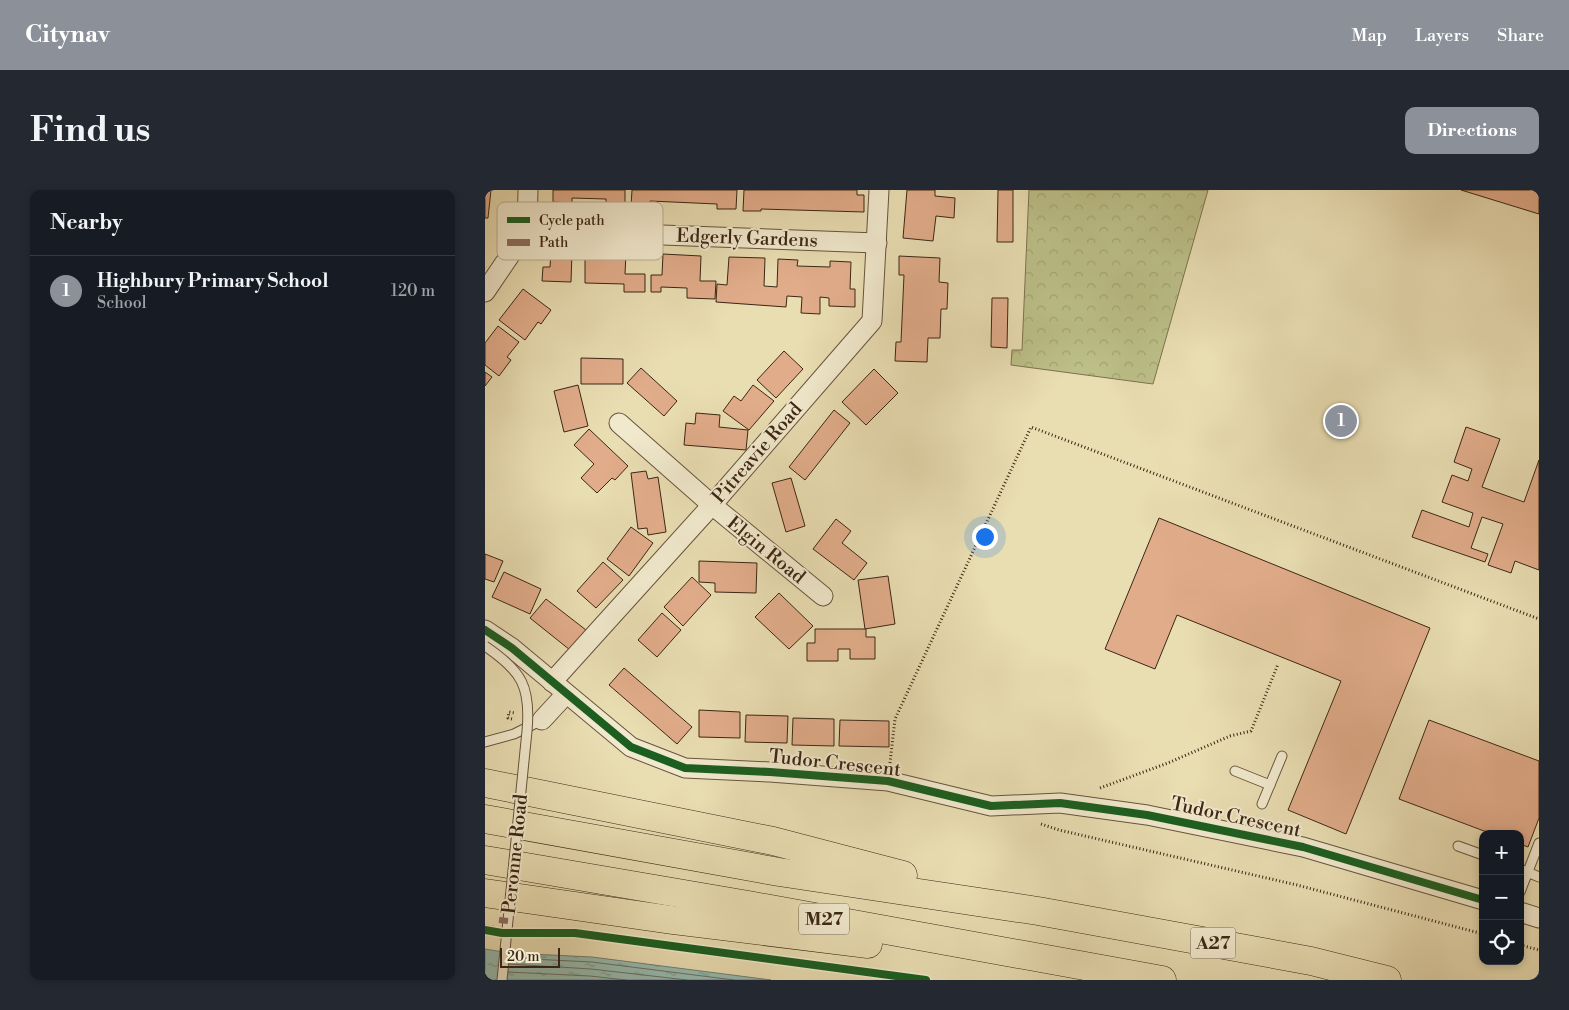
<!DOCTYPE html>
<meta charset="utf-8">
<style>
:root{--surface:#171b24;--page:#242831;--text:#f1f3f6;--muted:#9ea1a6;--line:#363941;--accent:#8c9099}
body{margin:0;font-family:"Libre Bodoni",serif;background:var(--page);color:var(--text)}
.controls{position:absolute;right:15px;bottom:15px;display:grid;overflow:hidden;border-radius:10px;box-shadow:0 2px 8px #0003}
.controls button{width:45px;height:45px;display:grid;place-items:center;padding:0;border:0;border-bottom:1px solid var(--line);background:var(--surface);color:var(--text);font:25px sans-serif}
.scale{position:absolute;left:15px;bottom:12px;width:60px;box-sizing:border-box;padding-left:5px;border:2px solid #3c2615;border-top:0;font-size:14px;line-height:18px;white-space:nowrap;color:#3c2615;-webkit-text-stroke:4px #f1e9cd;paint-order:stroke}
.you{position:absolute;left:499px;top:346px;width:18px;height:18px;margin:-12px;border:4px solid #fff;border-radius:50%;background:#1a73e8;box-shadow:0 0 0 8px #1a73e833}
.badge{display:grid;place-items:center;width:32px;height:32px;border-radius:50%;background:var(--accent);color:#fff;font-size:16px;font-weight:700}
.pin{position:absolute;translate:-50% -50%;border:2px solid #fff;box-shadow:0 1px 5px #0006}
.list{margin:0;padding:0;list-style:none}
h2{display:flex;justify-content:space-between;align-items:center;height:65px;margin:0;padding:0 20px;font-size:21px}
h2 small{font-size:16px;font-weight:400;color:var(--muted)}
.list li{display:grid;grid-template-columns:32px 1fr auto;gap:15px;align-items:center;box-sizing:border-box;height:70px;padding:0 20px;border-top:1px solid var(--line)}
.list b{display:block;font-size:19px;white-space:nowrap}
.list p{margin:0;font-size:16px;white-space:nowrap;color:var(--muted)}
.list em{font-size:16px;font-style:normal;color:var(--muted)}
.icon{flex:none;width:28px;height:28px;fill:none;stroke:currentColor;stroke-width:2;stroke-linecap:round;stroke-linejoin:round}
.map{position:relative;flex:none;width:1054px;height:790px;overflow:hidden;border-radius:10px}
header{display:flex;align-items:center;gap:30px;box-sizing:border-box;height:70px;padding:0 25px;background:var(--accent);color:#fff}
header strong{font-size:24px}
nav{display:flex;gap:28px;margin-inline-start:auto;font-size:18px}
.intro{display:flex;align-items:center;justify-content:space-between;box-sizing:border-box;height:120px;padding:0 30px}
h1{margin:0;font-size:35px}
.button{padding:12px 22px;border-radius:10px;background:var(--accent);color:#fff;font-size:18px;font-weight:700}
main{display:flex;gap:30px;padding:0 30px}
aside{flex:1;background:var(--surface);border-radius:10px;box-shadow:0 2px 8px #0003}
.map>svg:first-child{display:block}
</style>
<header>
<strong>Citynav</strong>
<nav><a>Map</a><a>Layers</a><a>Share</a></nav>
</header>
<div class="intro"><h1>Find us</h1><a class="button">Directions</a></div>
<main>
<aside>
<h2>Nearby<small></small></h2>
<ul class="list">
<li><span class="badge">1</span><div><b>Highbury Primary School</b><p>School</p></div><em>120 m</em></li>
</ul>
</aside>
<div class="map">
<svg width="1054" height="790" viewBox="0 0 1054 790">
<defs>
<pattern id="forest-crowns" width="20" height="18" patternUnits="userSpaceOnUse" patternTransform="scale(1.25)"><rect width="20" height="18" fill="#bcbf88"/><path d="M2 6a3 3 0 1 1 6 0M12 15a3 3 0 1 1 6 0" fill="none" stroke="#a2a474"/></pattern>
<pattern id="water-ripples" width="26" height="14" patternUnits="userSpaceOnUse" patternTransform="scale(1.25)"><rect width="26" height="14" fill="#97bbb0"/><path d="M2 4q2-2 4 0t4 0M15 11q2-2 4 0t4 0" fill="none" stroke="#7c988e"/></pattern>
</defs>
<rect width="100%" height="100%" fill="#e9ddb2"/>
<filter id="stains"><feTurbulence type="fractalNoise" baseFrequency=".004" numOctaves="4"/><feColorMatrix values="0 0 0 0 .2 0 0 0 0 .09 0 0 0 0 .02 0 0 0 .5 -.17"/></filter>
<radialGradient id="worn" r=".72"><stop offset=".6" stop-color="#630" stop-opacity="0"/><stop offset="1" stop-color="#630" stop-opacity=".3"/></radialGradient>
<!-- forest -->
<polygon fill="url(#forest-crowns)" stroke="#7c724e" points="544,0 723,0 668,194 526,175 527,160 537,160"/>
<!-- water -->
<polygon fill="url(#water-ripples)" stroke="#737f72" points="0,759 24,763 107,767 286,790 0,790"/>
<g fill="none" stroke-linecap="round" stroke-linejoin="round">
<!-- shore -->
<g stroke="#6a7062" stroke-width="1">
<polyline points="25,768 107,772 249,790"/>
<polyline points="24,774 106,779 202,790"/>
<polyline points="23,782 105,786 141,790"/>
</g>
</g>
<!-- building -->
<g fill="#e1ac8a" stroke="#3c2615">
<polygon points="0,0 6,0 3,28 0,28"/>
<polygon points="68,0 140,0 140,15 121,14 121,9 87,8 87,13 68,12"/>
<polygon points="147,0 252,0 251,19 232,19 232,14 165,11 165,17 146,16"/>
<polygon points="259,0 372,0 372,5 379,5 379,22 276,19 276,21 258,21"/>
<polygon points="422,0 450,0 450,6 470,8 469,28 451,26 448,51 418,48"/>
<polygon points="513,0 528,0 528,52 512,52"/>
<polygon points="976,0 1054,0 1054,24"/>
<polygon points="66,61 87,62 86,92 57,91 58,77 65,77"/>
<polygon points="100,62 141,63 140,84 160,84 160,102 139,102 139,94 100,93"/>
<polygon points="178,64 216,66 215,91 231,91 230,109 202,108 202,98 176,97 176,102 166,102 166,85 177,85"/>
<polygon points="414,66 455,68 454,92 463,93 462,119 456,119 455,148 443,148 442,172 410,171 411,152 416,152 419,85 414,85"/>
<polygon points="244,67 280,68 279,96 292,97 293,69 313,70 312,76 345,77 345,71 366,72 365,99 370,99 370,117 344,116 344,108 335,107 335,124 316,123 317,107 302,106 301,117 231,112 232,94 242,95"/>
<polygon points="38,99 66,120 56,134 53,132 40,150 14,130"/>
<polygon points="507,108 523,108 522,158 506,157"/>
<polygon points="13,136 34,152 22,167 26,170 14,186 0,175 0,153"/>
<polygon points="299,161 318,179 291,208 272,190"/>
<polygon points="96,168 138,169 138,194 96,194"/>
<polygon points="156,178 192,211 179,226 142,193"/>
<polygon points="389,179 413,203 381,235 357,212"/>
<polygon points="0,182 7,187 0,196"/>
<polygon points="93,195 103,236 79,242 69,201"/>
<polygon points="268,195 289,211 264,240 238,221 249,206 256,211"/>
<polygon points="349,220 365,233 320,290 304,277"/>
<polygon points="211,223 235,225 234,237 263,240 261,260 199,255 201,233 210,234"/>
<polygon points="981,237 1015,249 997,297 1039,312 1054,270 1054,380 1030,371 1026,383 1003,375 1018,334 997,327 986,358 1003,364 1000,372 927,347 937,320 984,337 988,323 957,312 967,285 983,291 987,279 969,272"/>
<polygon points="104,239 143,276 130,290 127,288 112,303 96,288 109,274 89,255"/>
<polygon points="161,281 163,289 173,287 181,342 163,345 162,338 153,339 146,283"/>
<polygon points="306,288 320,336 301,342 287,293"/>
<polygon points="674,328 945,438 861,644 803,620 856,491 692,425 670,479 620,459"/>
<polygon points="351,329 366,341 357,353 382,373 369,390 328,359"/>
<polygon points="146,337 168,353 144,386 122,369"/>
<polygon points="0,364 18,371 9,392 0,389"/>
<polygon points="214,371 272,373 271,403 230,402 230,393 214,392"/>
<polygon points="118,372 138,390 111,418 92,401"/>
<polygon points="19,382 56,399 45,424 7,407"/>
<polygon points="403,386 410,434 380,439 373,390"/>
<polygon points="207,387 226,405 198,436 179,417"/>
<polygon points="294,403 328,436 304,459 270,427"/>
<polygon points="61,409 101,440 85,460 45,428"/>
<polygon points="177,423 196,440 172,467 153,450"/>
<polygon points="330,439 381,439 381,447 390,447 390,469 365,469 365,459 353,459 353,471 322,471 322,453 330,453"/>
<polygon points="139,478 207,537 192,554 124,495"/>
<polygon points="214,520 255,522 255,548 214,547"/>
<polygon points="261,525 303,526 302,553 260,552"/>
<polygon points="308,528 349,529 349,556 307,555"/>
<polygon points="355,530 404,531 404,557 354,556"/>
<polygon points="944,530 1054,571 1054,628 1043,657 1035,654 1035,644 1007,644 914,609"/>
</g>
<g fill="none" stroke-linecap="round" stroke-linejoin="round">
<!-- lane casing -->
<g stroke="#67543c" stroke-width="11">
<g id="lane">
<polyline points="0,552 29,544 57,530"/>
<polyline points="750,581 785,595"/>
<polyline points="777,614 797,566"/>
<polyline points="973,656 998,665"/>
<polyline points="1035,679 1054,687"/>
<polyline points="1035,702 1054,653"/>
</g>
</g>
<!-- street casing -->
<g stroke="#67543c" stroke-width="21">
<g id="street">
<polyline points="42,40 392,53"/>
<polyline points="0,102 42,40 43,0"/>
<polyline points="134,233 227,315 338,406"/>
<polyline points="0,440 27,458 146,557 200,578 285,582 403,591 506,616 575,613 662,625 818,657 998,710"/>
<polyline points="67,492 227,315 387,131 394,0"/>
<polyline points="57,530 81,504"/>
<polyline points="1035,722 1054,728"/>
</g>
</g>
<!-- highway casing -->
<g stroke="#3c2615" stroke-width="29">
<g id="highway">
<polyline points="0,593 288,651 418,685"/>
<polyline points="0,629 294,682 553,721 826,771 902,790"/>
<polyline points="0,670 263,715 677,790"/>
<polyline points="0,703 187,730 383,754"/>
</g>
</g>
<!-- path -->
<g stroke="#3c2615" stroke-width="3" stroke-dasharray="1 2.5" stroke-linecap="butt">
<polyline points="27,529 23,528 24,522 30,523"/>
<polyline points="405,573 410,529 546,237 1054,429"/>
<polyline points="615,598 683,573 745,546 766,541 793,474"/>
<polyline points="556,634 574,640 812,695 998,744"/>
<polyline points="0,736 8,737"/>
<polyline points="1035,755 1054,760"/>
</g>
<!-- lane -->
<use href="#lane" stroke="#f1e9cd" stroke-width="9"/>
<!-- street -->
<use href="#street" stroke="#f1e9cd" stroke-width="19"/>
<!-- highway -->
<use href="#highway" stroke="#e9ddb2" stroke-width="28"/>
<!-- lane-bridge casing -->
<g stroke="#67543c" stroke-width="11" stroke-linecap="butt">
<path id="lane-bridge" d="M0 456C37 481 46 497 42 541L17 790"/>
</g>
<!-- lane-bridge -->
<use href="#lane-bridge" stroke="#f1e9cd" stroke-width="9"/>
<!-- quiet -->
<polyline stroke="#8d6e63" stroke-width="6" stroke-dasharray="12 6" stroke-linecap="butt" points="14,730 23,731"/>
<!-- cycleway casing -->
<g stroke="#f1e9cd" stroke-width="11">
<g id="cycleway">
<polyline points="0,440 27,458 146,557 200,578 285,582 403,591 506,616 575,613 662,625 818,657 998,710"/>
<polyline points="0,740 17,743 90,743 441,790"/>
</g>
</g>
<!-- cycleway -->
<use href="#cycleway" stroke="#1b5e20" stroke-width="8"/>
</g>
<g text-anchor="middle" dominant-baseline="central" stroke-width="4" stroke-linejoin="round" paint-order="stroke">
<!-- shield labels -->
<g fill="#f1e9cd" stroke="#72604c" stroke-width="1">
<rect x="314" y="713.5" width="50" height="31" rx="4"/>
<rect x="705.5" y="737.5" width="45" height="31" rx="4"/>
</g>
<g font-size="18" font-weight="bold" fill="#3c2615">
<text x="339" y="729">M27</text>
<text x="728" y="753">A27</text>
</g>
<!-- street labels -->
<g font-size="19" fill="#3c2615" stroke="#f1e9cd">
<text transform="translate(262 48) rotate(2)">Edgerly Gardens</text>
<text transform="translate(272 263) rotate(-49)">Pitreavie Road</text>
<text transform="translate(281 360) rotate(39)">Elgin Road</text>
<text transform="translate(350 573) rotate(6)">Tudor Crescent</text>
<text transform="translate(751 627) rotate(12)">Tudor Crescent</text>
<text transform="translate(30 664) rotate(-84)">Peronne Road</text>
</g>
</g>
<!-- legend -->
<rect x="12" y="12" width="166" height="58" rx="8" fill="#f1e9cd" stroke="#bbae96" stroke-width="1"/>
<rect x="22" y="27" width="23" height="6" fill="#1b5e20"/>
<rect x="22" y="49" width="23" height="7" fill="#8d6e63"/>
<g font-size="14" fill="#3c2615">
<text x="54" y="35">Cycle path</text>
<text x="54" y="57">Path</text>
</g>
<rect width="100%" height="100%" filter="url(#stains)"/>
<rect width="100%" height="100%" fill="url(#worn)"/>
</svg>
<div class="controls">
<button>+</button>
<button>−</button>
<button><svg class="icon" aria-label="locate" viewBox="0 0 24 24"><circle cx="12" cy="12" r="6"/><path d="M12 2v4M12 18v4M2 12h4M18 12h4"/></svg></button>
</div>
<div class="scale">20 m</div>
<div class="you"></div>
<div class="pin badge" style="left:856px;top:231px">1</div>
</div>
</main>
